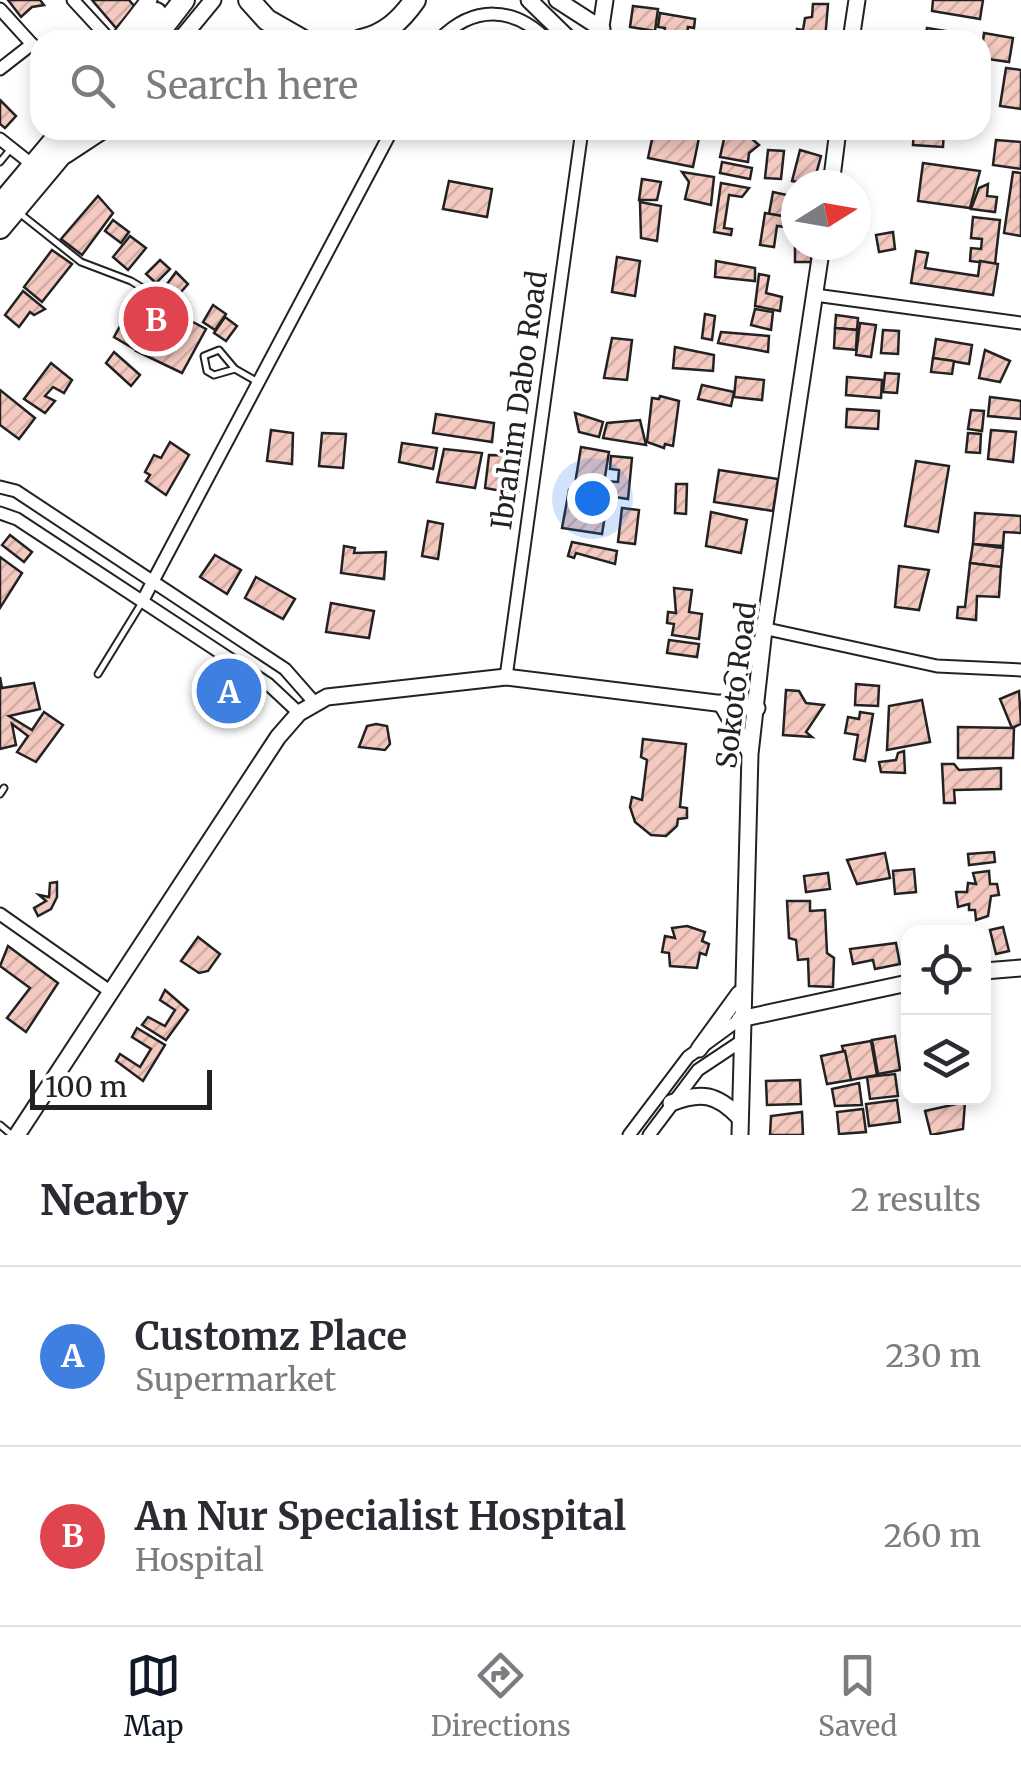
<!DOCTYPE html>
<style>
:root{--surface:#fff;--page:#f7f7f7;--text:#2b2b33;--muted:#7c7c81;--line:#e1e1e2;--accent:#111827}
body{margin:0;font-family:Merriweather,serif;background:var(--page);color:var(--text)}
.controls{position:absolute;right:30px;bottom:30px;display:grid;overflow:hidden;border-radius:20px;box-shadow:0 5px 15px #0003}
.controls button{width:90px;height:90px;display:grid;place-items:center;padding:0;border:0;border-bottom:2px solid var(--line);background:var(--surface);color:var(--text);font:50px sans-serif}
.compass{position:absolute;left:781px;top:170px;width:90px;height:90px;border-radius:50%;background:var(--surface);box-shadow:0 5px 15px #0003;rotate:79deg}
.scale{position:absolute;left:30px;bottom:25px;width:182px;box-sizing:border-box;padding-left:10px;border:5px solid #222;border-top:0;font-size:28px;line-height:35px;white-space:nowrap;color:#222;-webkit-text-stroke:8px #fff;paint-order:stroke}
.you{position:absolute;left:592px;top:498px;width:35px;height:35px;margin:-25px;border:8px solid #fff;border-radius:50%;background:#1a73e8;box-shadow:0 0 0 15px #1a73e833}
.badge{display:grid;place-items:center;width:65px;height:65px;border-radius:50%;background:var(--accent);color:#fff;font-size:32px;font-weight:700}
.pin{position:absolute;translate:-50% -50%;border:5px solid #fff;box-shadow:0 2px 10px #0006}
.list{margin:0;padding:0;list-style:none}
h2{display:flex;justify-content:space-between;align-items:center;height:130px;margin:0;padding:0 40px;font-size:42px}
h2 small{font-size:32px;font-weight:400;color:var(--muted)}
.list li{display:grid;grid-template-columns:65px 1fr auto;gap:30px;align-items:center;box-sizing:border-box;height:180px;padding:0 40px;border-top:2px solid var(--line)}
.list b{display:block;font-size:38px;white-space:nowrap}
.list p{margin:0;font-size:32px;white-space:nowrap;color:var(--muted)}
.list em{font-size:32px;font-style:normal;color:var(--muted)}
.icon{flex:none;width:55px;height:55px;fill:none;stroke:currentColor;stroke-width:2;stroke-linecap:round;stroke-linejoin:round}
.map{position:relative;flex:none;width:1021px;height:1135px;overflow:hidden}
.search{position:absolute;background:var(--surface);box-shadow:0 5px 15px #0003;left:30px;right:30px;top:30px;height:110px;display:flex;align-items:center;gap:25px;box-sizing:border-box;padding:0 35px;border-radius:30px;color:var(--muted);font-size:38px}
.sheet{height:490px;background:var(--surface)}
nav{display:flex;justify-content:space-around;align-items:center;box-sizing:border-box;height:140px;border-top:2px solid var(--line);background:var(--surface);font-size:28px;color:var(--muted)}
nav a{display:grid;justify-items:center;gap:5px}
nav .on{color:var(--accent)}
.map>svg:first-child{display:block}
</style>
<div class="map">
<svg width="1021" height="1135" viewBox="0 0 1021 1135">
<defs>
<pattern id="building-hatch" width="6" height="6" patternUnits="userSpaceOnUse" patternTransform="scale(2.5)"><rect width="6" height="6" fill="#f3c9c0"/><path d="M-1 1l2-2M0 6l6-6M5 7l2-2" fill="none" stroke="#d0aca5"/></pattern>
</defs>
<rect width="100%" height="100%" fill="#fff"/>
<!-- building -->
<g fill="url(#building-hatch)" stroke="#222" stroke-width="2.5" fill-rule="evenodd">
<polygon points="8,0 40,0 44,5 32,7 21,17"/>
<polygon points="92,0 129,0 135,7 116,28"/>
<polygon points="933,0 983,0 980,19 932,11"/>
<polygon points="813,4 828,4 825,40 791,40 797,40 797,29 803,30 805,18 812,17"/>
<polygon points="633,6 658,9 655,31 630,27"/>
<polygon points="660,13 695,19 694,28 688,27 686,39 692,40 656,40 657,32 664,33 665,28 658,27"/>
<polygon points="927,28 958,33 957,40 925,40"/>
<polygon points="984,33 1013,38 1009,62 981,58"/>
<polygon points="1006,68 1021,70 1021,109 1000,106"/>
<polygon points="0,100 16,116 5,128 0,124"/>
<polygon points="654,130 700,133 693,167 648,158"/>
<polygon points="726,130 751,130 752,139 759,145 749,153 748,162 720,157"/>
<polygon points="914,130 944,130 943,147 913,145"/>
<polygon points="996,140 1021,142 1021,169 993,165"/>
<polygon points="768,150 784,151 781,179 765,178"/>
<polygon points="800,150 821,156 813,185 792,181"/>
<polygon points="722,162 752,168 750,179 720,173"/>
<polygon points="923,163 980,171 970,208 918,201"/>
<polygon points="682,172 714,177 711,205 685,199 689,182"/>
<polygon points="1013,172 1021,173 1021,236 1004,233"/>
<polygon points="642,179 661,182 657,200 639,200"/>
<polygon points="449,181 492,189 487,217 443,209"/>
<polygon points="721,183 749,188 742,197 729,195 724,228 732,229 731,235 714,232"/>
<polygon points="988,184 987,196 997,197 995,212 971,209 979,188"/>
<polygon points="773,192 796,197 794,218 769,214"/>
<polygon points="98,196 113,213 82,255 61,239"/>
<polygon points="640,202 661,206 657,241 641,238"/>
<polygon points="765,213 794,218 792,228 777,226 774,247 760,245"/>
<polygon points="973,217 1000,220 995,264 970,261 971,248 981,249 982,239 971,238"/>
<polygon points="113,220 129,232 121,243 105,231"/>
<polygon points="893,232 895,249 879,252 876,235"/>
<polygon points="795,233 796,245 811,245 811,262 795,262"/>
<polygon points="130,236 146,248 128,270 113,257"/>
<polygon points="52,250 72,264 42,302 24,287"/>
<polygon points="916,251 928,253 925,268 978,276 980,261 998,264 993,295 911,283"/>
<polygon points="617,257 640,261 635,296 612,292"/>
<polygon points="160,260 170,269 156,283 146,274"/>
<polygon points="716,261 755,268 755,281 715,277"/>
<polygon points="176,272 188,284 173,301 170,298 176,292 171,288 165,294 162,291"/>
<polygon points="759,274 769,276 766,293 782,297 780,311 755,306"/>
<polygon points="23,291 45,309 34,315 30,312 19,327 5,315"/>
<polygon points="136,295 158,306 136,350 114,337 120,326 127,329 137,309 131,306"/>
<path d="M161 305 206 329 182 373 136 351ZM165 326 177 331 169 349 157 343Z"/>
<polygon points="213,305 226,314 215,330 203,322"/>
<polygon points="755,309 773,312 771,330 751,325"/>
<polygon points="705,314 715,316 712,340 702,338"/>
<polygon points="836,315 858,318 857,330 835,328"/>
<polygon points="225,317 237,326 226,341 214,333"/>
<polygon points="860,323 876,325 871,357 856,355"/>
<polygon points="835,328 857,330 856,350 834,348"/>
<polygon points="883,330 899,331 898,354 881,353"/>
<polygon points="721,332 769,336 768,352 718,343"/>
<polygon points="612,338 632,340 627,380 604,378"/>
<polygon points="936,339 972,345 969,364 933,358"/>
<polygon points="675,347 714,355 713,371 673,368"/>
<polygon points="985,350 1010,361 1000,382 979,378"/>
<polygon points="114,352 140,375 131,386 106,363"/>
<polygon points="933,358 954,361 952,374 931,372"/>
<polygon points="51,363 72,380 64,393 53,387 45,396 55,401 45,413 24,399"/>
<polygon points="885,373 899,374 897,393 883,392"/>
<polygon points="736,377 764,380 762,400 734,397"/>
<polygon points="847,377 882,380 881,398 846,395"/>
<polygon points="702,385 734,392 731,406 698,399"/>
<polygon points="0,390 35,418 19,439 0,425"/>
<polygon points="660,396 679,401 673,446 665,444 664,448 647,442 652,398 659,399"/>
<polygon points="990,397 1021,401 1021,419 988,416"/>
<polygon points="847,409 879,411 878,429 846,427"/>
<polygon points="971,410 984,411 982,431 968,429"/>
<polygon points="575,413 603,422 599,437 579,432"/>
<polygon points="436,414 494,423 492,442 433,433"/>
<polygon points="640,420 646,445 603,438 607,423"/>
<polygon points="271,430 293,433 292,464 267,461"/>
<polygon points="991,430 1016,432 1013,462 988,459"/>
<polygon points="322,433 346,434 343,468 319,466"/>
<polygon points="968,433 981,434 980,453 966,452"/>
<polygon points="170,442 189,455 166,495 146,481 150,475 145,472 154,455 161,458"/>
<polygon points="402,443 437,448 433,469 399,462"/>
<polygon points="581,447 609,452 602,495 574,490"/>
<polygon points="444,449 482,453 475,488 437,482"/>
<polygon points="489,455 523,456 518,494 485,488"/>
<polygon points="611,456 632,458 628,499 602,495 605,481 618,482 619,470 610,469"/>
<polygon points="916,461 949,466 938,532 905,526"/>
<polygon points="719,470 778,479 773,511 714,502"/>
<polygon points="676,484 687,484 686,514 675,513"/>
<polygon points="569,490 608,497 602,534 562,528"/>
<polygon points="622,508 639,510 635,544 618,542"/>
<polygon points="711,512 747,520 741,553 706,546"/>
<polygon points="975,513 1021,516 1021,533 1004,532 1003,546 973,544"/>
<polygon points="428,521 443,524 438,559 422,556"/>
<polygon points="10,535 32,552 24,562 2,545"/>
<polygon points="572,542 617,551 615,564 576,553 574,558 568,556"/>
<polygon points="973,544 1003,548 1001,567 970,563"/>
<polygon points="344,546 355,548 354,553 386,552 384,579 341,573"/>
<polygon points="215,555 241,570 227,594 200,577"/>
<polygon points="0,557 22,573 0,608"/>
<polygon points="970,563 1001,567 999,597 977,596 976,620 957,618 958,607 965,607"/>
<polygon points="899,566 929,570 919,610 895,607"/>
<polygon points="256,577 295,599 283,619 245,598"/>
<polygon points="674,588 692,590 689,612 702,614 699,639 672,635 674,624 667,623 668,612 676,613"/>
<polygon points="331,603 374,611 369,638 326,632"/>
<polygon points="669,640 699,644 697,657 667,653"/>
<polygon points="0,677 2,688 34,683 40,709 9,716 32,730 44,712 63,725 36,762 17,752 28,736 12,724 16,745 0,749"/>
<polygon points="856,684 879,686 878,706 855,705"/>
<polygon points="786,690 799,691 806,703 824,705 806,732 812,737 783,735"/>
<polygon points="1019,691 1021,724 1012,728 1000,699"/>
<polygon points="922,700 930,742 887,750 889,706"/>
<polygon points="860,712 873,714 865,761 854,759 858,735 845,733 848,717 859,719"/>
<polygon points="376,724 387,726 390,744 385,750 359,747 367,726"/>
<polygon points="958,727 1014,728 1013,758 958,758"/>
<polygon points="643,739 686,744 680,807 687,808 687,818 678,819 677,826 666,836 651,835 635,822 630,807 632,797 642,800 647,760 641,757"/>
<polygon points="904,751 905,773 881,772 879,762 896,760 898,753"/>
<polygon points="942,764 954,764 959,770 1001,768 1001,789 954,790 955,803 944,803"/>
<polygon points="994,852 995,862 969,865 968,854"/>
<polygon points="885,853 890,878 857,884 847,860"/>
<polygon points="914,869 916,892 895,894 893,871"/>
<polygon points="989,871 990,884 997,884 999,895 991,896 988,916 976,920 975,910 969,910 969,904 958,907 956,892 967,892 968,883 976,884 973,873"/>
<polygon points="828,873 830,889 806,892 804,876"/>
<polygon points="57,882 57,897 51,909 38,916 34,908 46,901 39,895 49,897 50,883"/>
<polygon points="787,901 810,901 810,911 825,910 827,953 834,958 833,987 809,986 808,959 798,960 796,940 789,938"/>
<polygon points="687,926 705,932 702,941 709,944 706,955 700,953 697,968 670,966 669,953 662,952 665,936 675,938 672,928"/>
<polygon points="1003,927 1009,951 996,954 990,930"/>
<polygon points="198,937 220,954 208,971 199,973 181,961"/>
<polygon points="896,943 900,964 875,969 873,960 853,964 850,949"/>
<polygon points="8,946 58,983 26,1032 7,1018 30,988 0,966"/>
<polygon points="165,990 188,1010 166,1040 142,1025 148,1017 165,1026 175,1010 160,1000"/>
<polygon points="137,1028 165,1045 143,1081 116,1061 120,1054 140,1067 151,1049 132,1037"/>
<polygon points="895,1036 900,1070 878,1074 872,1040"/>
<polygon points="871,1041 877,1075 851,1080 842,1046"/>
<polygon points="845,1051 851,1080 827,1084 821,1056"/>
<polygon points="895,1074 898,1096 870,1099 867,1077"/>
<polygon points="800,1080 801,1104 767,1105 766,1081"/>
<polygon points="859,1083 862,1105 835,1106 832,1089"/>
<polygon points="897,1100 900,1122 869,1126 866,1104"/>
<polygon points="965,1102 963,1129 931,1135 925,1111"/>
<polygon points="863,1109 866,1132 839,1134 837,1112"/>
<polygon points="802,1112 803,1135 770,1135 771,1116"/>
</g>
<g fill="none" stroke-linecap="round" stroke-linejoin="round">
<!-- lane casing -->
<g stroke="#222" stroke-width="9">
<g id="lane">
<polyline points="0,162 9,151"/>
<polyline points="18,212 81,262 131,281 162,300"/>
<polyline points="235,369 214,375 207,371 204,356 219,350 235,369 256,381"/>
<polyline points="98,674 141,604"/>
<polyline points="0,794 4,788"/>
<polyline points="0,1125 12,1135"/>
</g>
</g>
<!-- street casing -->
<g stroke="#222" stroke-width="15">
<g id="street">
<polyline points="73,0 110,40"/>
<polyline points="0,9 40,53"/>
<path d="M439 40C473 5 514 6 547 40"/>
<polyline points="0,69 32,44"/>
<polyline points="0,139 34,166"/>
<polyline points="815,295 1021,323"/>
<polyline points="0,487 16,491 285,669 314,702"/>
<polyline points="0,513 17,519 268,684 299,713"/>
<polyline points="143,600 392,130"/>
<polyline points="767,629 937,666 1021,670"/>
<polyline points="506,677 582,130"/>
<polyline points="0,914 111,992"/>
<polyline points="629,1135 688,1057 740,1019"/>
<polyline points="649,1135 698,1070 740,1042"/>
</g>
</g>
<!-- secondary casing -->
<g stroke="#222" stroke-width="19">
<g id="secondary">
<polyline points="529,0 570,40"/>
<polyline points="557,0 602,29"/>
<polyline points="118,40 149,0"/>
<polyline points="180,40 213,0"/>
<polyline points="599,40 605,0"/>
<polyline points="851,40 857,0"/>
<polyline points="66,155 104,130"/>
<polyline points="831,185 838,130"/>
<polyline points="733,679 761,641"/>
<polyline points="721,703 749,751"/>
<polyline points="984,971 1021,968"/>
<polyline points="740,1019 908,983"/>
<polyline points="699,1049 739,994"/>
<path d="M671 1103C701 1091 717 1094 739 1117"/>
<polyline points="17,1135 278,737 299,713 327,697 506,677 757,708"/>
<polyline points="740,1135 750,754 763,638 822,245"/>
</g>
</g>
<!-- highway casing -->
<g stroke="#222" stroke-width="24">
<g id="highway">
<polyline points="249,0 267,20 302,40"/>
<polyline points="136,40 156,13"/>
<polyline points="153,40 184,0"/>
<path d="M361 40C385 35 401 20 415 0"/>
<polyline points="0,205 63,130"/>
<polyline points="0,228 82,130"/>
</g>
</g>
<!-- lane -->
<use href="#lane" stroke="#fff" stroke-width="5"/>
<!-- street -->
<use href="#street" stroke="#fff" stroke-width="11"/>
<!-- secondary -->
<use href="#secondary" stroke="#fff" stroke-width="15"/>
<!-- highway -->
<use href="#highway" stroke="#fff" stroke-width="20"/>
</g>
<g text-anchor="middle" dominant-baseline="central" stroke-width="8" stroke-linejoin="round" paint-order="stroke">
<!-- street labels -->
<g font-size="28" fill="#222" stroke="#fff">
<text transform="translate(519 400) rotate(-82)">Ibrahim Dabo Road</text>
<text transform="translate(736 685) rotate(-83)">Sokoto Road</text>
</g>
</g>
</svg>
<div class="controls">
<button><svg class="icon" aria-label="locate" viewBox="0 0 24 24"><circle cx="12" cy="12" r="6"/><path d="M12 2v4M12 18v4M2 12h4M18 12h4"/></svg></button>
<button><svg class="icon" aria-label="layers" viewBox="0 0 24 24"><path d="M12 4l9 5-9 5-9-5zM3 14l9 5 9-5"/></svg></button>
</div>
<svg class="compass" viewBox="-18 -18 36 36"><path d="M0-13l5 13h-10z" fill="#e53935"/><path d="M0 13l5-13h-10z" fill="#7c7c81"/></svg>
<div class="scale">100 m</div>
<div class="you"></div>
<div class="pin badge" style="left:229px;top:691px;background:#3f7fe0">A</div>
<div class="pin badge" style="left:156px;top:319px;background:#e0444e">B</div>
<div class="search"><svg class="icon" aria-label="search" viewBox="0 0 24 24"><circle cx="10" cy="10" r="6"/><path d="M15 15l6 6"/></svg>Search here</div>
</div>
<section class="sheet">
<h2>Nearby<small>2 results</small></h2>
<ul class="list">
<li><span class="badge" style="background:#3f7fe0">A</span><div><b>Customz Place</b><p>Supermarket</p></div><em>230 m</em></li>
<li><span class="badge" style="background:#e0444e">B</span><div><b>An Nur Specialist Hospital</b><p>Hospital</p></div><em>260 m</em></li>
</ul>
</section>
<nav>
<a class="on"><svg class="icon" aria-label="map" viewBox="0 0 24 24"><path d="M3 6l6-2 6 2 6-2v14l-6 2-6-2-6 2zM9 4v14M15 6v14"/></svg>Map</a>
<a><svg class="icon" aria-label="directions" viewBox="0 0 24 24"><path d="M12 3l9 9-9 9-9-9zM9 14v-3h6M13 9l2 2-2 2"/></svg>Directions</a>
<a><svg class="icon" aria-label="saved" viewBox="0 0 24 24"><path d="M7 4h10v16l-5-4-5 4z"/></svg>Saved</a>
</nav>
